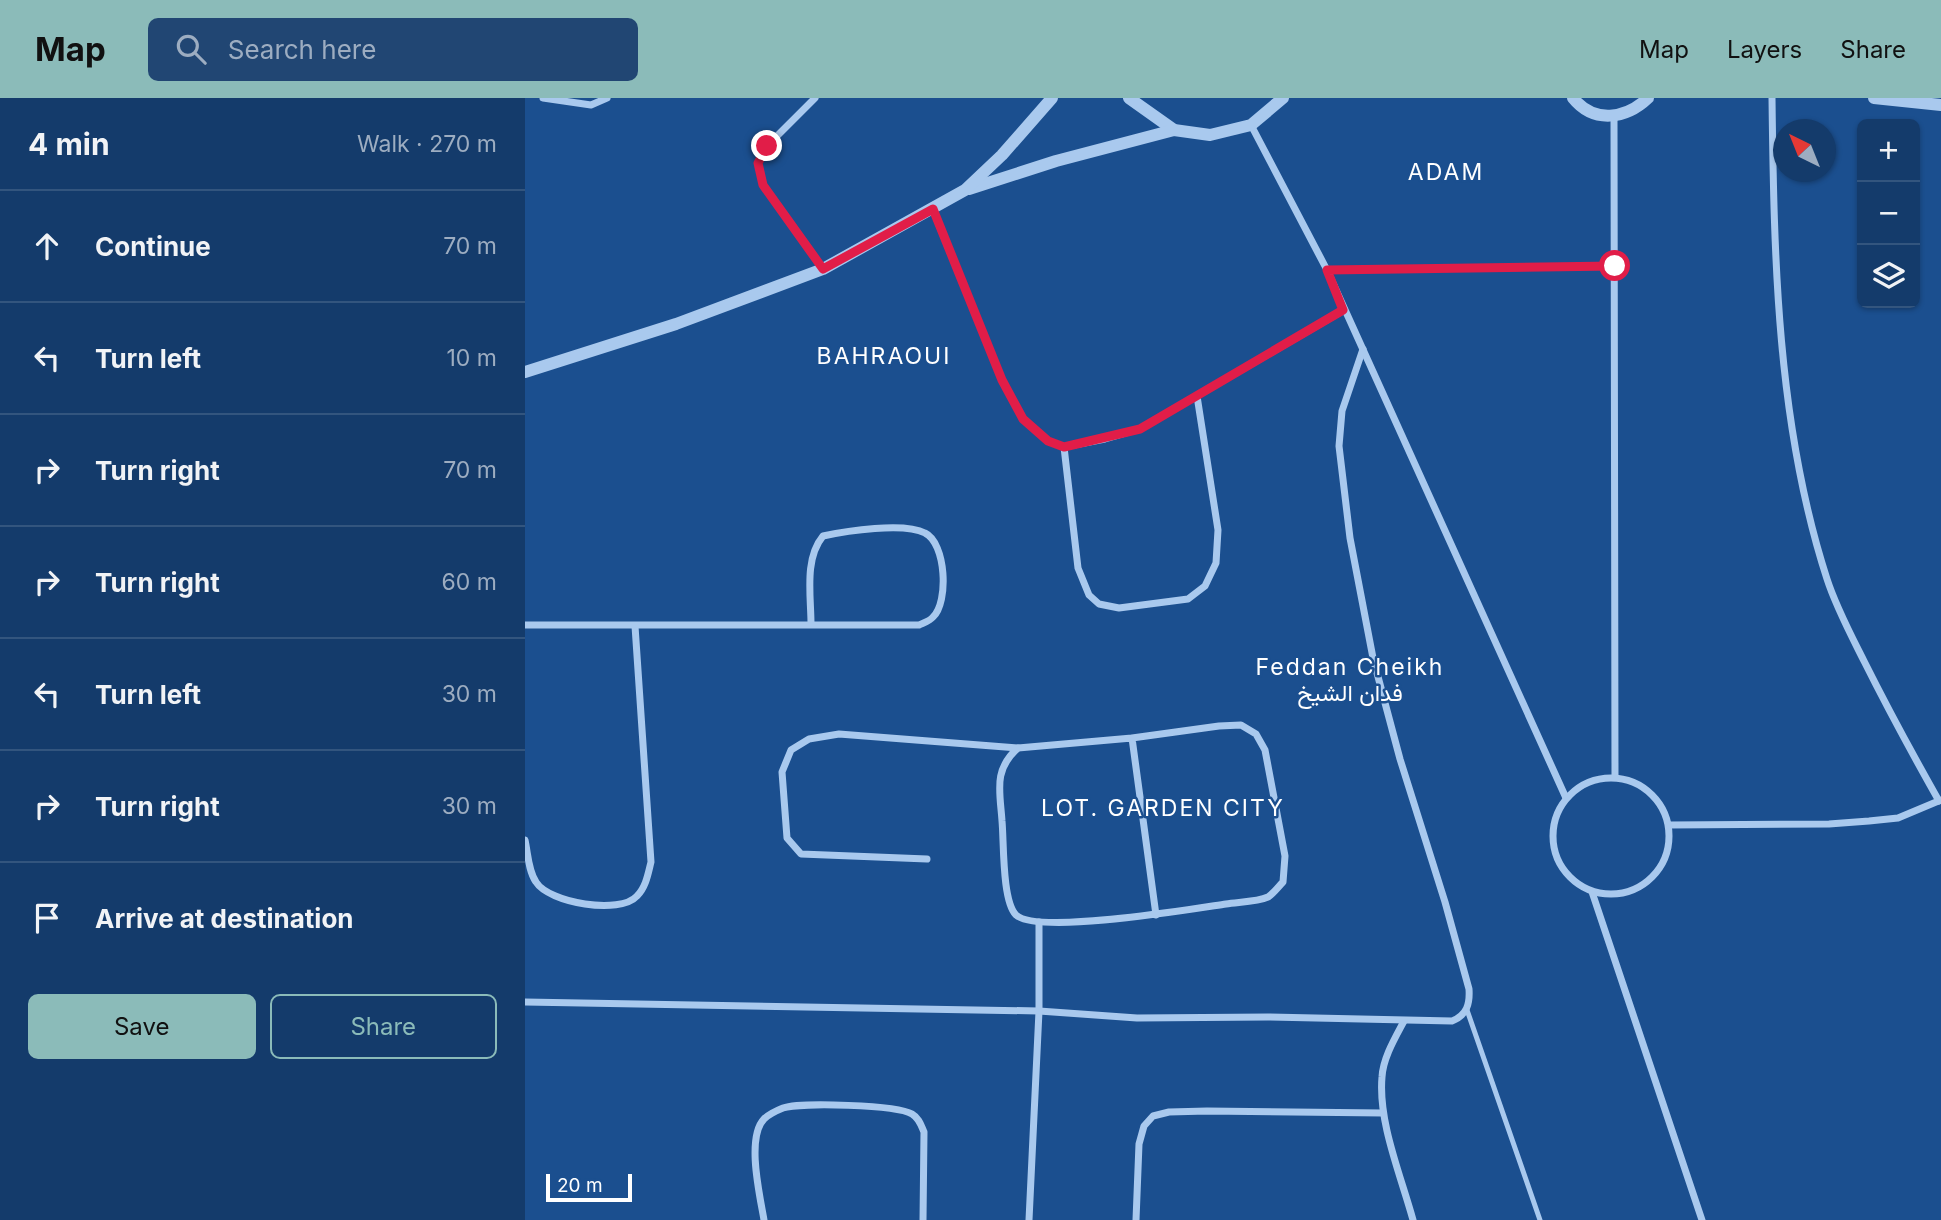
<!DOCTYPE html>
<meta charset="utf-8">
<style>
:root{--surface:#143b6b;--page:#214673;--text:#f1f3f6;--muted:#9dadc1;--line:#33557e;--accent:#8bbbb9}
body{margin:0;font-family:Inter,Vazirmatn,sans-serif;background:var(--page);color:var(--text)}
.controls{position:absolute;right:21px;top:21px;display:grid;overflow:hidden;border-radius:10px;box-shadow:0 2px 5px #0004}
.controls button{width:63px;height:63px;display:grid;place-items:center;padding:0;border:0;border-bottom:2px solid var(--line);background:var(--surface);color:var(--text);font:35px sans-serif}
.compass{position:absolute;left:1248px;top:21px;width:63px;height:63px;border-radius:50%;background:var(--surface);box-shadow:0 2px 5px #0004;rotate:317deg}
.scale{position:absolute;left:21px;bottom:18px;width:86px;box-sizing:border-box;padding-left:7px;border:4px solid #fff;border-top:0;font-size:19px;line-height:24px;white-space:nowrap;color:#fff;-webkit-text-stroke:5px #1b4f8f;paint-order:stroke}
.stop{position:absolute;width:21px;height:21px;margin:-16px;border:5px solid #e11d48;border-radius:50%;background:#fff}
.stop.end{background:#e11d48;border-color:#fff;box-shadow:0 2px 7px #0008}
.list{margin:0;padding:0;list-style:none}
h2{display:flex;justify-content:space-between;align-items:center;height:91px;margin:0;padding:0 28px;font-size:30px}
h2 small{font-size:23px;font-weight:400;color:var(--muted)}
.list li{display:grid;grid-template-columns:46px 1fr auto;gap:21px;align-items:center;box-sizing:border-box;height:112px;padding:0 28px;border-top:2px solid var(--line)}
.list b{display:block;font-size:26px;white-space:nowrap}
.list em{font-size:23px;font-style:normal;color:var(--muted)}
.actions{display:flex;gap:14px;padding:21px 28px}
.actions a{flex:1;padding:16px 0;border:2px solid var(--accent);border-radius:10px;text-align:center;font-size:24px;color:var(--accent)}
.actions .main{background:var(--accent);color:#111}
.icon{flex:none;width:38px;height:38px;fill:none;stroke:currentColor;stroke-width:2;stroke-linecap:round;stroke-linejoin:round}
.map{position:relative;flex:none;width:1416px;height:1122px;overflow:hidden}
header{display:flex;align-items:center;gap:42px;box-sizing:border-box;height:98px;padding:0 35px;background:var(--accent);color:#111}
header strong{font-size:33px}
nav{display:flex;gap:38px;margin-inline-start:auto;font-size:24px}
.search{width:490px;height:63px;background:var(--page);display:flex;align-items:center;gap:18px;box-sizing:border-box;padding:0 24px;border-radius:10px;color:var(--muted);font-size:26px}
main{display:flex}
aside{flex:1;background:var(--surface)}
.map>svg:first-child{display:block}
</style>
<header>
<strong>Map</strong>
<div class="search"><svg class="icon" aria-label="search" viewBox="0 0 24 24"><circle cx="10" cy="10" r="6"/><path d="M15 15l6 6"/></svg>Search here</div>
<nav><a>Map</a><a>Layers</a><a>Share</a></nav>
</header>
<main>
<aside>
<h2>4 min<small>Walk · 270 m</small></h2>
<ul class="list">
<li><svg class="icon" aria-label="ahead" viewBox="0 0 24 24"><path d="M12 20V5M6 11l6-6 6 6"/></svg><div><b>Continue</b></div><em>70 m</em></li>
<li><svg class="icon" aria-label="left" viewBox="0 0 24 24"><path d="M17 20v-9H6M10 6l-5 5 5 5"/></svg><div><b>Turn left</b></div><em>10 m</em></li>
<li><svg class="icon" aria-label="right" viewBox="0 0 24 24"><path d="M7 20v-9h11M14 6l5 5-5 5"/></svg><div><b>Turn right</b></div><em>70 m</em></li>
<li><svg class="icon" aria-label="right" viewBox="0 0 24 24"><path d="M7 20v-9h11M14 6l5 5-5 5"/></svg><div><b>Turn right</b></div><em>60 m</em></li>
<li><svg class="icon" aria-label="left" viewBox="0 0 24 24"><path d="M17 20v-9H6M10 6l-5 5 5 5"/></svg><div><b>Turn left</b></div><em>30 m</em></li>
<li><svg class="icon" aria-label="right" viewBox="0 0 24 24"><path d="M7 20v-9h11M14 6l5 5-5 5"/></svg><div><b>Turn right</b></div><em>30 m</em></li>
<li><svg class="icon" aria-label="arrive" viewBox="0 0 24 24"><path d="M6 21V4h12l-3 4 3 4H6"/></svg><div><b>Arrive at destination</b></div></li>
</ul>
<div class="actions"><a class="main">Save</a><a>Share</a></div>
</aside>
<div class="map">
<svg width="1416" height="1122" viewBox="0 0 1416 1122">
<rect width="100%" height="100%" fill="#1b4f8f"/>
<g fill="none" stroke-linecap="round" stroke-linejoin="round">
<!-- service -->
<polyline stroke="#a9c9ee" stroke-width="5" points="942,912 1015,1122"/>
<!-- minor -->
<g stroke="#a9c9ee" stroke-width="7">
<polyline points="18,0 66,7 82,0"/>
<polyline points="290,0 242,48 233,65 238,87 298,171"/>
<path d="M1247 0C1249 161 1252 327 1302 481 1311 509 1326 537 1339 563 1363 611 1388 657 1414 703"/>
<polyline points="1089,19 1090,679"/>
<polyline points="726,27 802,172 1041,700"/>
<polyline points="408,112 477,282 498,321 523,343 539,349 580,341 615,331 819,212"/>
<polyline points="802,172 1089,168"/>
<polyline points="539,349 553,470 564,497 574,506 594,510 663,501 680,488 691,465 693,432 672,298"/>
<path d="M0 527H394C398 525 405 523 408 519 424 504 421 445 400 435 379 424 321 433 298 438 279 461 286 498 286 526"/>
<path d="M607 640 694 628 716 627 731 636 740 652 760 758 758 784C754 788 748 796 743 799 732 804 713 804 701 806 667 811 513 837 491 817 477 803 479 744 477 723 475 693 468 672 493 650L607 640 631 817"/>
<circle cx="1086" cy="738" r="58"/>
<polyline points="1144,727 1304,726 1344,723 1373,720 1416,702"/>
<path d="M0 742C3 755 3 772 11 784 24 805 95 817 112 798 121 789 123 776 126 764L110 528"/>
<polyline points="402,761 276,756 262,740 257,674 266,652 284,641 314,636 493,650"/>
<polyline points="1067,794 1177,1122"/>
<path d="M0 904 514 913 612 920 743 919 927 923C942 917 945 906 944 891L920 804 875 661 848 560 825 440 814 348 817 313 838 251"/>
<path d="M879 923C870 940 858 960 857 979 853 1024 876 1078 888 1122"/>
<path d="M239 1122C235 1098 221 1040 239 1021 243 1017 253 1012 258 1010 275 1004 372 1007 387 1016 394 1020 396 1027 399 1034L398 1122"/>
<polyline points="504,1122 514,913 514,824"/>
<polyline points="611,1122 614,1046 619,1028 628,1018 644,1014 682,1013 858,1015"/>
</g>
<!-- tertiary -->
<g stroke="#a9c9ee" stroke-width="12">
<polyline points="604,0 649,32 685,37 726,27 758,0"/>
<path d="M1048 0C1069 26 1101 21 1123 0"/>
<polyline points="1349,0 1416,7"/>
<polyline points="444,91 531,63 649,32"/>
<polyline points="0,274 151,226 298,171 440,92 477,57 527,0"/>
</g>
</g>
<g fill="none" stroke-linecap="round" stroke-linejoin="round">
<!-- route -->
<polyline stroke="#e11d48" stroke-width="9" points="242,48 233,65 238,87 298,171 408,111 477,282 498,321 523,343 539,349 615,331 818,212 802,172 1090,168"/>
</g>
<g text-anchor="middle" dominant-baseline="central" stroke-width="5" stroke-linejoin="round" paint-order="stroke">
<!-- quarter labels -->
<g font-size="23" letter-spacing="2" fill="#fff" stroke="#1b4f8f">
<text x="921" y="74">ADAM</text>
<text x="359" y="258">BAHRAOUI</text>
<text x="825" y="569">Feddan Cheikh<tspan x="825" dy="26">فدان الشيخ</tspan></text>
<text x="638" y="710">LOT. GARDEN CITY</text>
</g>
</g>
</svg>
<div class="controls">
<button>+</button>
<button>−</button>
<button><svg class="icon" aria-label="layers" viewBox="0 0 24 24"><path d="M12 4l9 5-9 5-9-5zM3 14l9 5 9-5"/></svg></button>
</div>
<svg class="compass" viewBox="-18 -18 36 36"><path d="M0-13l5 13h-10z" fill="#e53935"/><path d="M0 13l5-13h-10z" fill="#9dadc1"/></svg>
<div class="scale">20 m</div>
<div class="stop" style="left:1090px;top:168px"></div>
<div class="stop end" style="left:242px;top:48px"></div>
</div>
</main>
